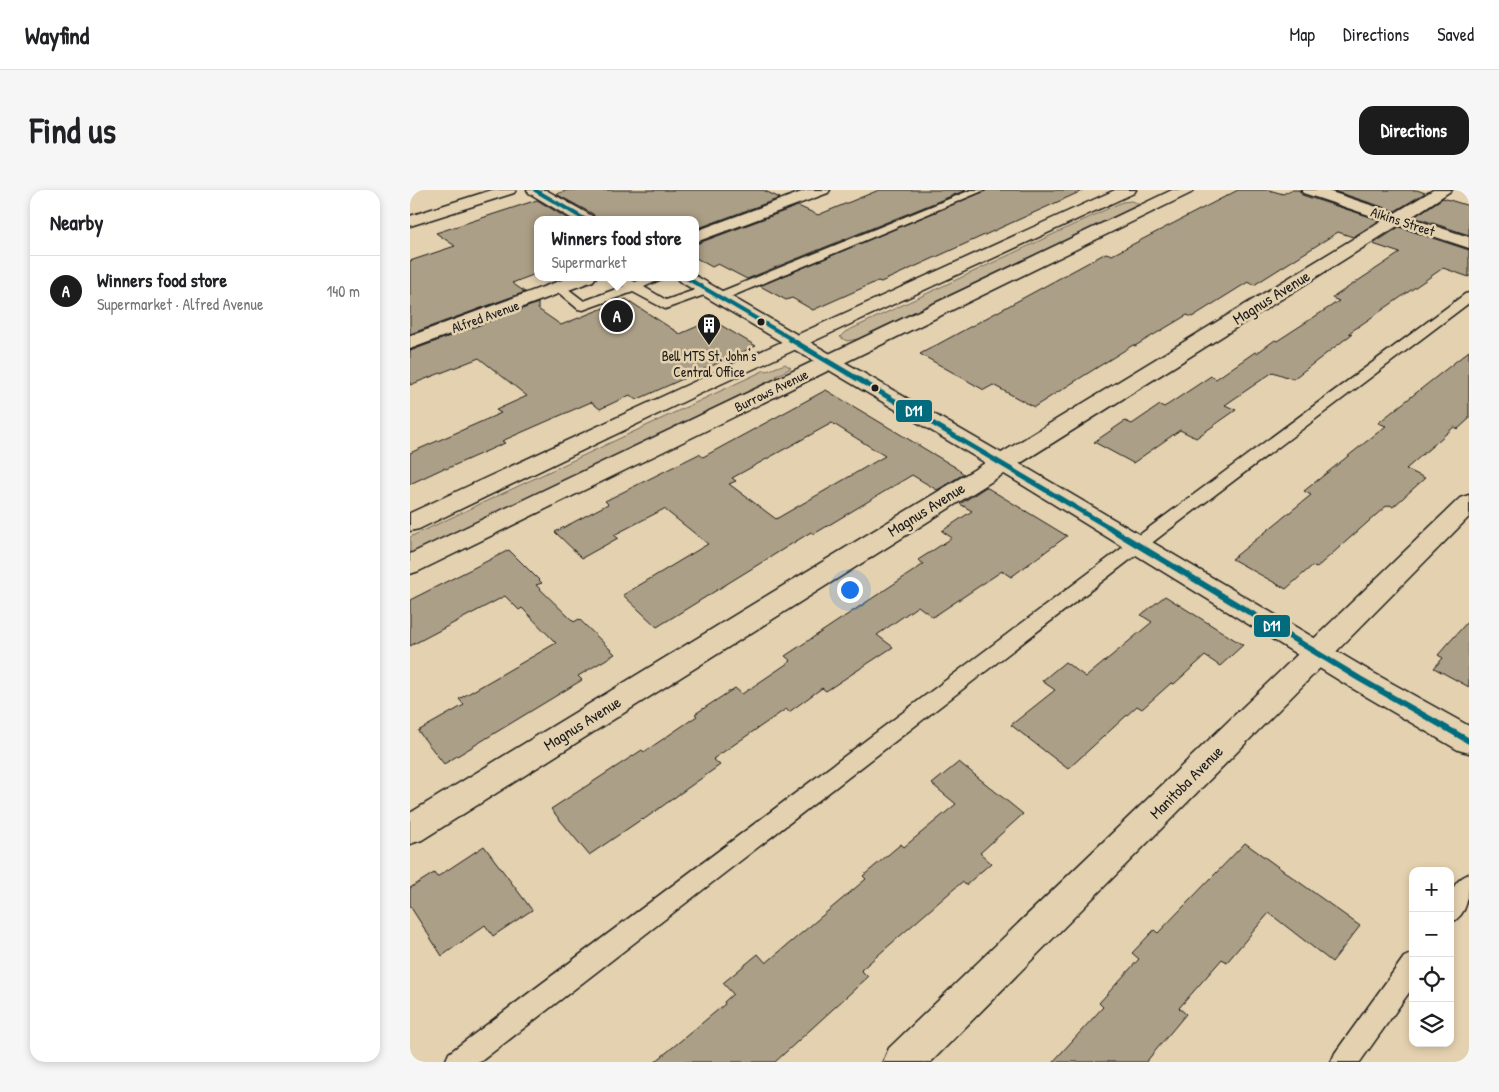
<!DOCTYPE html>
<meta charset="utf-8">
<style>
:root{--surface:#fff;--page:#f6f6f6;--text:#202124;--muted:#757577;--line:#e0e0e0;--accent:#1c1c1c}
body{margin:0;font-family:"Patrick Hand",sans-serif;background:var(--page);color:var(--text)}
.controls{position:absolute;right:15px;bottom:15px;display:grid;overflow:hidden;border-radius:10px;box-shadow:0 2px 8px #0003}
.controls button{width:45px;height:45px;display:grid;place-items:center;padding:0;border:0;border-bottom:1px solid var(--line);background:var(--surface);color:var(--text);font:25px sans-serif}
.you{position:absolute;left:439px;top:399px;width:18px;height:18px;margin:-12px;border:4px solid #fff;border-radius:50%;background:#1a73e8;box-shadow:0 0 0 8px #1a73e833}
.badge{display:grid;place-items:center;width:32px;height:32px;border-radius:50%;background:var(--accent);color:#fff;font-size:16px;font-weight:700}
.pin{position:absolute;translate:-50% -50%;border:2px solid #fff;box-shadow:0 1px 5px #0006}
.popup{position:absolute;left:124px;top:26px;width:165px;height:65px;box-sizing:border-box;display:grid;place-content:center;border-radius:10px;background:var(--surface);filter:drop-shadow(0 1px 4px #0005);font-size:16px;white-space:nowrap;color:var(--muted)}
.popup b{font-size:19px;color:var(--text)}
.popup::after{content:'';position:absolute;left:50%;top:100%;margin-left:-10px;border:10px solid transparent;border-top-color:var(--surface)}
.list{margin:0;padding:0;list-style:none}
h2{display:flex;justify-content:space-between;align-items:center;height:65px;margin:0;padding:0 20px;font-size:21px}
h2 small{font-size:16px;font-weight:400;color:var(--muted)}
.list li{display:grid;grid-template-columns:32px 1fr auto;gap:15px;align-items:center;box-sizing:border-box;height:70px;padding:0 20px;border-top:1px solid var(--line)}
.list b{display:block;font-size:19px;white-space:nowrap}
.list p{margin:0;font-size:16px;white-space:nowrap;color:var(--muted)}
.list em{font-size:16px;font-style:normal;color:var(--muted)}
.icon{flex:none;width:28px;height:28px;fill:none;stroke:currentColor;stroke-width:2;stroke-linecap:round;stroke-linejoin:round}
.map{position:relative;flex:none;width:1059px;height:872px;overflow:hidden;border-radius:15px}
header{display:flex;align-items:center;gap:30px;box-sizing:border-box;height:70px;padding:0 25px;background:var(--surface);border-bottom:1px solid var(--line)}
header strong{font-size:24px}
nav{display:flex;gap:28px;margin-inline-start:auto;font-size:18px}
.intro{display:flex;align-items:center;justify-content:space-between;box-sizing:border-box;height:120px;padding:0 30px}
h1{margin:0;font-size:35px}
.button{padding:12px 22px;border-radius:15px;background:var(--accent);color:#fff;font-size:18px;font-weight:700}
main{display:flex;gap:30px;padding:0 30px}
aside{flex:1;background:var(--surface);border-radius:15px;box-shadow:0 2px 8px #0003}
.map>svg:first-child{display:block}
</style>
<header>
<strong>Wayfind</strong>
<nav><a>Map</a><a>Directions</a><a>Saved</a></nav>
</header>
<div class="intro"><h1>Find us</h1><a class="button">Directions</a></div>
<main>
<aside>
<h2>Nearby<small></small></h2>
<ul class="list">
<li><span class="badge">A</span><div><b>Winners food store</b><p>Supermarket · Alfred Avenue</p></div><em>140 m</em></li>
</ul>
</aside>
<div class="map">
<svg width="1059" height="872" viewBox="0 0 1059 872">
<rect width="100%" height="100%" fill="#e4d1af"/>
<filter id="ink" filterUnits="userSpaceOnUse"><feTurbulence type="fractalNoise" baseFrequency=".02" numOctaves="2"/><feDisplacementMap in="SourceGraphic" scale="10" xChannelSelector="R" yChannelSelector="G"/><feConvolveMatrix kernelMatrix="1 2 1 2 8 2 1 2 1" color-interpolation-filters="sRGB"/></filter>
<g filter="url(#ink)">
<!-- green -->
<g fill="#c3b397" stroke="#70685a">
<polygon points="721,11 728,13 728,15 448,149 437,151 430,147 435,142 712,12"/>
<polygon points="375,174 381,178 366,186 368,188 0,364 0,347 355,180 357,181"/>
</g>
<!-- building -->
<g fill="#ac9f87" stroke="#1c1c1c" fill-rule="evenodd">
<polygon points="158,0 353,0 370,8 286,39 286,30 186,30 183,24 146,4"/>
<polygon points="469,0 556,0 337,89 308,74 302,77 286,68 286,54 388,16 408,25"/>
<polygon points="577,0 674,0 471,92 468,91 403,120 382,108 376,110 350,96"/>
<polygon points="828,0 859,0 873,4 881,0 889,0 892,5 970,30 943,47 928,42 844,95 838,92 782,127 777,125 725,156 723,155 624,217 583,195 574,200 510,164 696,63 702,65"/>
<polygon points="921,0 1007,0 1015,3 985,21"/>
<polygon points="1033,8 1059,16 1059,45 1004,27"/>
<polygon points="127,10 160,30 128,30 128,83 102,93 115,102 0,144 0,71 45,56 26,43"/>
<polygon points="989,37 1059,60 1059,87 1033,78 939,143 942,144 883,189 863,182 815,215 826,220 786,248 770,240 723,273 684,252 715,231 722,234 750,215 754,217 759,214 801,186 806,189 845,162 847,163 865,150 867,151 929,111 922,108 990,63 963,54"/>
<polygon points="216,109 270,144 302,130 346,156 226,210 220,205 190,219 181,212 92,251 95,253 36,279 34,278 0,294 0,263 91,223 86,220 117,206 69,168 0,195 0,161 128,113 128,119 151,135"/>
<polygon points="1059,161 1059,229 1048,239 1044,237 996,279 1015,288 983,317 980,315 975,317 906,378 902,376 876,399 822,369 901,305 894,301 976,236 968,233"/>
<path d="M416 200 545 277H544L554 284 527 300 502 285 404 344 401 342 247 437 213 405 298 354 254 319 204 345 208 348 172 368 145 342 198 314 195 311 289 264 293 267ZM422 233 475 266 366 329 319 294 326 291 322 288Z"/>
<polygon points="576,297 657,346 601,387 592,381 523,427 508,416 467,445 483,457 416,501 412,498 379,522 376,519 303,569 310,575 233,630 232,629 179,665 141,619 232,560 234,562 287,526 285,524 325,498 332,504 381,471 375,466 514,374 508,370 542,348 532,341 562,321 550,314"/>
<polygon points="99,360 132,393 126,395 164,432 169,429 205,464 168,486 172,490 34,574 8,541 54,515 49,509 146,453 112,418 109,420 95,406 0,456 0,410"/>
<polygon points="755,406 833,455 810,476 795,466 764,494 761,493 732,519 727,516 658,579 601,535 645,500 632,491 655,472 676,487 742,432 731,425"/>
<polygon points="1059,430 1059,497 1024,478 1033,468 1028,465"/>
<polygon points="549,572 613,624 570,663 581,673 556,695 552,692 451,780 458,787 365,872 245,872 315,814 314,812 323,804 313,793 348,764 356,773 456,689 453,686 491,654 494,657 546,614 522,594"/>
<polygon points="835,653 950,736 922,772 859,723 817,772 812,769 769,818 776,824 736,872 643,872 693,817 689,813 729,769 722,763 744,740 748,743"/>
<polygon points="74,656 122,720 83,746 75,735 32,766 0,716 0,698 24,683 27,687"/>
</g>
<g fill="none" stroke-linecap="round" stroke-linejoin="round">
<!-- service casing -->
<g stroke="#1c1c1c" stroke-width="3">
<g id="service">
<polygon points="561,0 575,0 313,110 309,111 303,107 305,104"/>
<polygon points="201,87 216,87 225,92 238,87 256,87 234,97 256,110 296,96 302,100 300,103 255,119 223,102 173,120 168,119 143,98 145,95 153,95 174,111 214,96"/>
<polygon points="1059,103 1059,113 756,342 70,872 35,872 39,863 744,334 1055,104"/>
<path d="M1059 684C1059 704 1059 725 1040 733 1040 713 1037 693 1059 684Z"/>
<polygon points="1003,763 1003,797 950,872 921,872 925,863 994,767"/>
</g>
</g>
<!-- minor casing -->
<g stroke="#1c1c1c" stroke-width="3">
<g id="minor">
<polygon points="82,0 106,0 104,3 0,36 0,26"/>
<polygon points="397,0 420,0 418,3 286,52 286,41"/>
<polygon points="891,0 915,0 985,23 1023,0 1042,0 1000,28 1059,47 1059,58 989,35 12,650 0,654 0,623 974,30 893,3"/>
<polygon points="160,87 186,87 183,91 0,159 0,146"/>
<polygon points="1059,305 1059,327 521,872 473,872 479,858 1050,308"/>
</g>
</g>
<!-- tertiary casing -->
<g stroke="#1c1c1c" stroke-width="3">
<g id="tertiary">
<polygon points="705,0 726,0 724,3 302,198 9,339 0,341 0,323 288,190"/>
<polygon points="762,0 783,0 781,3 9,381 0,384 0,364"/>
</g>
</g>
<!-- secondary casing -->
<g stroke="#1c1c1c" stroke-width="3">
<g id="secondary">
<polygon points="117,0 136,0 182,26 184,30 164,30 119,3"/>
<polygon points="286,86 622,281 960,481 1059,536 1059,563 1048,560 940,497 606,291 269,91 266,87 286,87"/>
</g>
</g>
<!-- service -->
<use href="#service" fill="#e4d1af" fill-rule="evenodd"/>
<!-- minor -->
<use href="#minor" fill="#e4d1af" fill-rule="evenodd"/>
<!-- tertiary -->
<use href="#tertiary" fill="#e4d1af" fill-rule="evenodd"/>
<!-- secondary -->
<use href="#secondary" fill="#e4d1af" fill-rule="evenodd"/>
<!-- bus-1-far2 casing -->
<g stroke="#e4d1af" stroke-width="6">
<g id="bus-1-far2">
<polyline points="125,0 176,30"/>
<polyline points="275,87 383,150"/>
</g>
</g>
<!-- bus-1-far1 casing -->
<g stroke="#e4d1af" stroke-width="8">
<polyline id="bus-1-far1" points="380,149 700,338"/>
</g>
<!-- bus-1 casing -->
<g stroke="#e4d1af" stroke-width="10">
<polyline id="bus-1" points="698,337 950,489 1059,551"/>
</g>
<!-- bus-1-far2 -->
<use href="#bus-1-far2" stroke="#026c7e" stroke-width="4"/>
<!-- bus-1-far1 -->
<use href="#bus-1-far1" stroke="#026c7e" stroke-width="5"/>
<!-- bus-1 -->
<use href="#bus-1" stroke="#026c7e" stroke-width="6"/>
</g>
</g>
<!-- icons -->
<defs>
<g id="building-pin" transform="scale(1.25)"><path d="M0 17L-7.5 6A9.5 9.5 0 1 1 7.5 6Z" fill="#1c1c1c" stroke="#e4d1af"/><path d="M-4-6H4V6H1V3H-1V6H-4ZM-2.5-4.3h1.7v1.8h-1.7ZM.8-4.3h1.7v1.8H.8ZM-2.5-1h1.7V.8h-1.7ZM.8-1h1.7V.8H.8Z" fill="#fff"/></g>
</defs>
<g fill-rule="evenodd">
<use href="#building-pin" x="299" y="135"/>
</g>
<!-- markers -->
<g fill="#1c1c1c" stroke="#e4d1af" stroke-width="2">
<circle cx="351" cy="132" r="4.5"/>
<circle cx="465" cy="198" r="4.5"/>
</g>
<g text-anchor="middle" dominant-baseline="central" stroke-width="5" stroke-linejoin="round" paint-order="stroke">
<!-- far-street labels -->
<g font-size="14" fill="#1c1c1c" stroke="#e4d1af">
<text transform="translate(993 31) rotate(18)">Aikins Street</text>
<text transform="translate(75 126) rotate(-20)">Alfred Avenue</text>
<text transform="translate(361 200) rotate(-26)">Burrows Avenue</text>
</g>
<!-- far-poi labels -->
<g font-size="14" fill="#1c1c1c" stroke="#e4d1af">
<text x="299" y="165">Bell MTS St. John's<tspan x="299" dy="16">Central Office</tspan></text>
</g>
<!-- street labels -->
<g font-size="16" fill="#1c1c1c" stroke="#e4d1af">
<text transform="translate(861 107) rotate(-32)">Magnus Avenue</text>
<text transform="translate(516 319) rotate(-32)">Magnus Avenue</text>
<text transform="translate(172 533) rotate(-32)">Magnus Avenue</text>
<text transform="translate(776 592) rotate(-45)">Manitoba Avenue</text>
</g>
</g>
<g stroke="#e4d1af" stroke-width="2">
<rect x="485" y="209" width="38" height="24" rx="5" fill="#026c7e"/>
<rect x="843" y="424" width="38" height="24" rx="5" fill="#026c7e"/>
</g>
<g font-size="14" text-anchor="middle" font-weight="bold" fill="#fff">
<text x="504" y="226">D11</text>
<text x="862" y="441">D11</text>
</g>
</svg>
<div class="controls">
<button>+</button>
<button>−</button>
<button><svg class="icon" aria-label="locate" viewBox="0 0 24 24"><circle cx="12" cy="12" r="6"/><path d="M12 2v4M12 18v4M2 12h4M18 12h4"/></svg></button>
<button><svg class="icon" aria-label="layers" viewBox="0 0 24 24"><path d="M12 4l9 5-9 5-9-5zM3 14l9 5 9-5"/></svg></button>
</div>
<div class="you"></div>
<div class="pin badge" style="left:207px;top:126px">A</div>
<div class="popup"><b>Winners food store</b>Supermarket</div>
</div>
</main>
